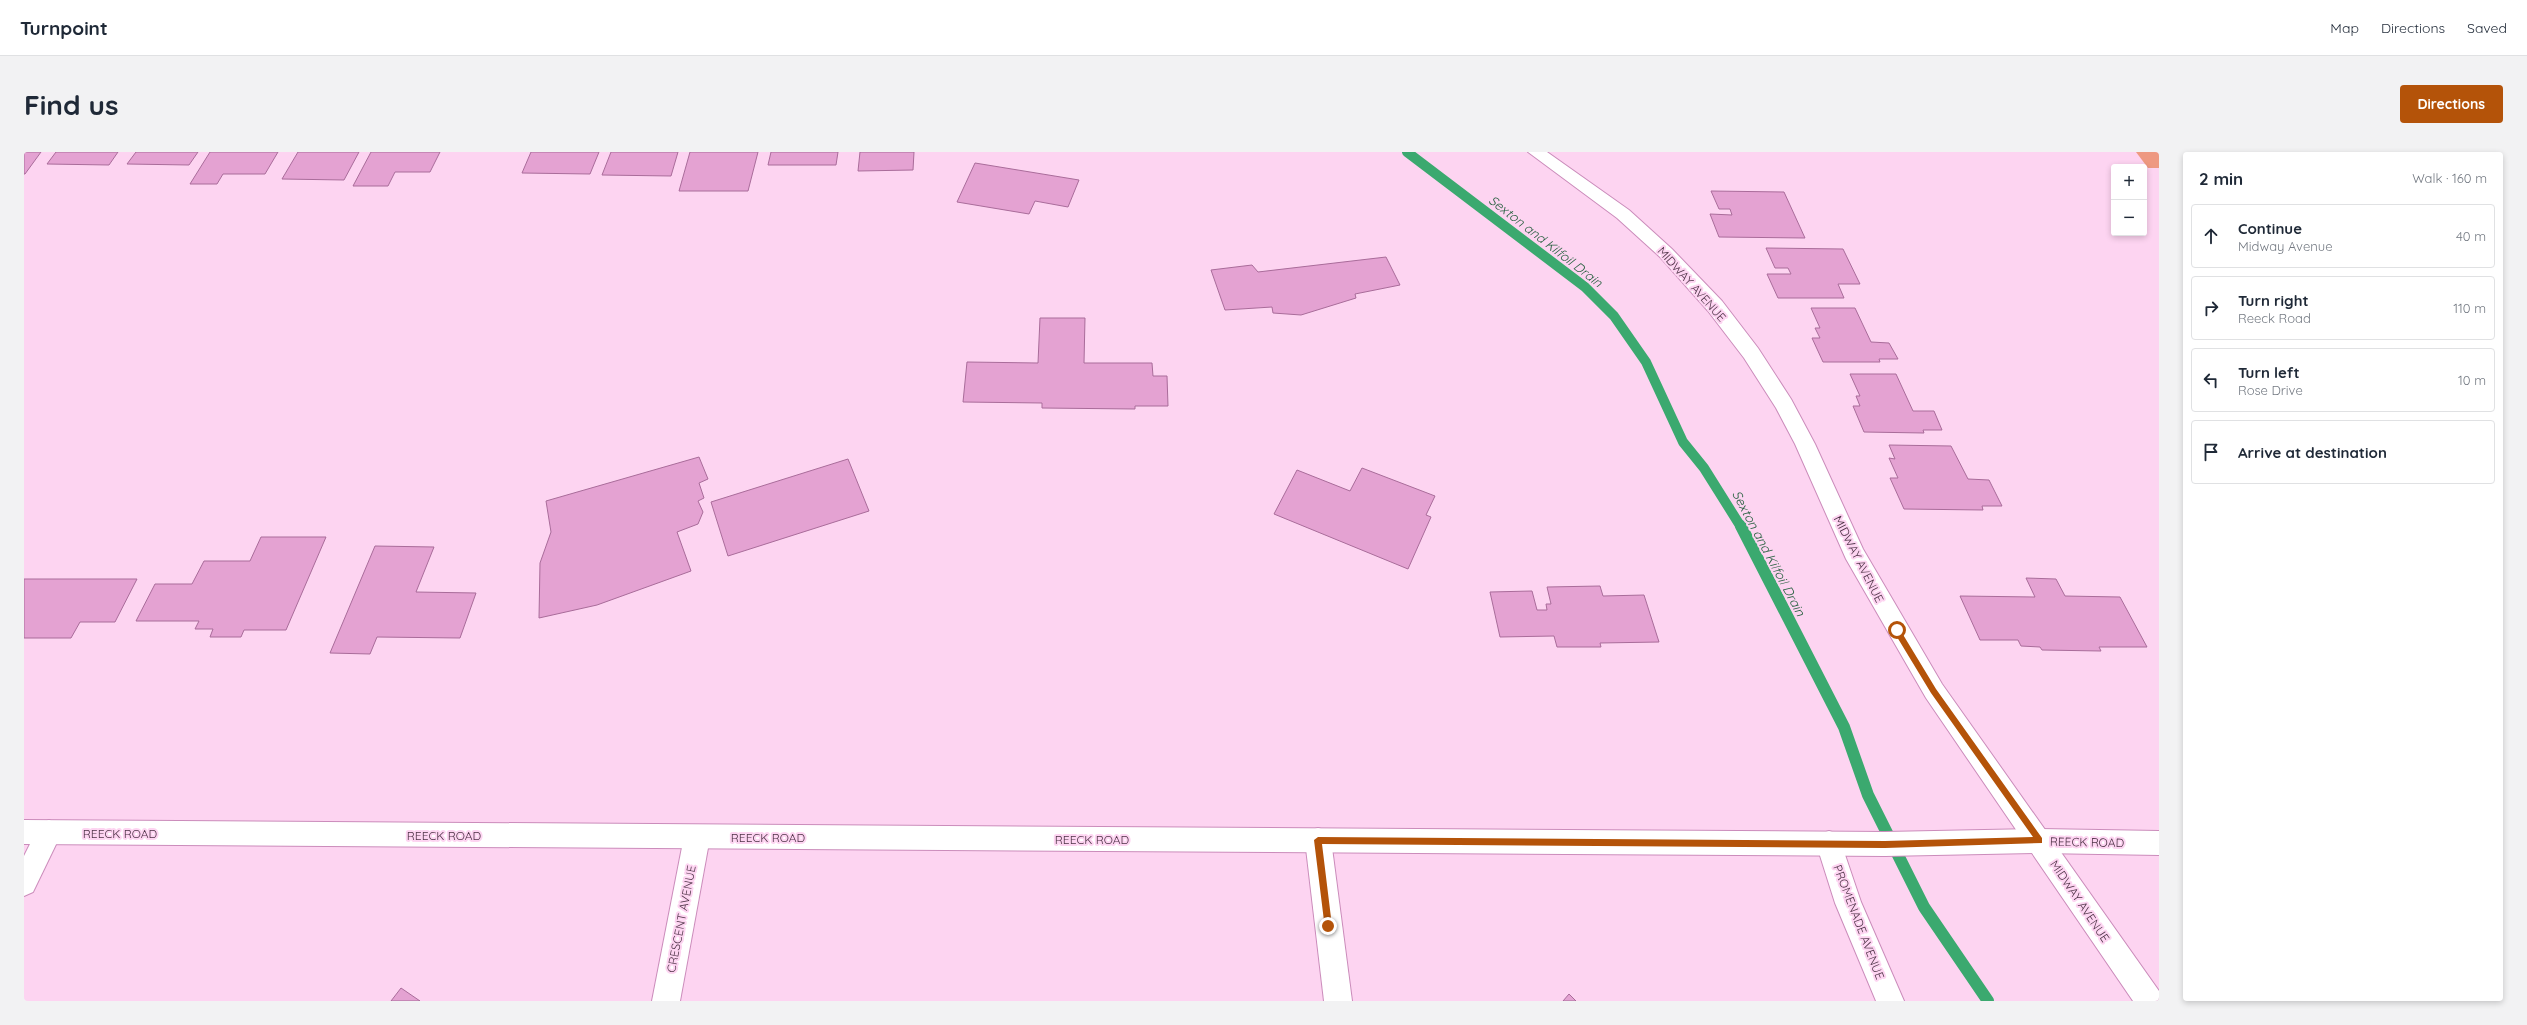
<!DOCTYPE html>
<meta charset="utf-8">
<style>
:root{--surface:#fff;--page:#f2f2f3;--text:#1f2937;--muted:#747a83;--line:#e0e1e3;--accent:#b45309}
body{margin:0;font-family:Quicksand,sans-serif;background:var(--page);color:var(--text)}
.controls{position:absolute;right:12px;top:12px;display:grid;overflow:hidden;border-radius:4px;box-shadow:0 2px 6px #0003}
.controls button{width:36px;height:36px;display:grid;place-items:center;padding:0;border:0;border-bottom:1px solid var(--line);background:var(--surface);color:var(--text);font:20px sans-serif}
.stop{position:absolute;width:12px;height:12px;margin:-9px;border:3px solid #b45309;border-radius:50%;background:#fff}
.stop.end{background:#b45309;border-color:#fff;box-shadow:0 1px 4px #0008}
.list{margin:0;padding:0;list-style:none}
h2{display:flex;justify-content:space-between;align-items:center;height:52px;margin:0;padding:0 16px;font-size:17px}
h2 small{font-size:13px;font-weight:400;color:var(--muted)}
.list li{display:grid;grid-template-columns:26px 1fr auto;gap:12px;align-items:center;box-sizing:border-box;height:64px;margin:0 8px 8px;padding:0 8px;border:1px solid var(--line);border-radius:4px}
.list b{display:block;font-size:15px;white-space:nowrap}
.list p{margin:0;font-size:13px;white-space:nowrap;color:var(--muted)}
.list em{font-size:13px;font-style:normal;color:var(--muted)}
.icon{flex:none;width:22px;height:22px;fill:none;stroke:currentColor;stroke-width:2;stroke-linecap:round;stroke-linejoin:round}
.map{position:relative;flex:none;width:2135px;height:849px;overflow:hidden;border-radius:4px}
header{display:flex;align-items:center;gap:24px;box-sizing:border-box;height:56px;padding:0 20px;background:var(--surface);border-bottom:1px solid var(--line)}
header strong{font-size:19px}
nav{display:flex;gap:22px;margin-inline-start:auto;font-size:14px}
.intro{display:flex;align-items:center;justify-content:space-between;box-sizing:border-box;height:96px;padding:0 24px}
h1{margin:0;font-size:28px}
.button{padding:10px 18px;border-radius:4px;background:var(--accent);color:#fff;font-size:14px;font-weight:700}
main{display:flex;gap:24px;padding:0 24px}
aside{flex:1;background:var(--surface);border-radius:4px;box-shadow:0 2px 6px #0003}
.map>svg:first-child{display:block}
</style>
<header>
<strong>Turnpoint</strong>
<nav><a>Map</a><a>Directions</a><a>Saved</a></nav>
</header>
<div class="intro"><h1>Find us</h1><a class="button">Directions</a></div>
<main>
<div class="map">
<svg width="2135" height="849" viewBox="0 0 2135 849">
<rect width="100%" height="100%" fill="#fdd4f1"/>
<!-- green -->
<polygon fill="#ee9981" points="2112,0 2135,0 2135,16 2124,16"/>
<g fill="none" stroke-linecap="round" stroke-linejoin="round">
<!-- stream-far1 -->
<polyline stroke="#3ba96f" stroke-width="10" points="1383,0 1561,135 1590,164 1622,210 1659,290 1680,316 1717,375"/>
<!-- stream -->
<polyline stroke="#3ba96f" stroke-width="12" points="1717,374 1820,575 1844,643 1900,755 1964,849"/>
</g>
<!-- building -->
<g fill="#e4a2d2" stroke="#a96c9a">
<polygon points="0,0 17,0 1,22 0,22"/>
<polygon points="32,0 94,0 85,13 23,12"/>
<polygon points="112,0 174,0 165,13 103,12"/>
<polygon points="186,0 254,0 241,22 199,22 193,32 166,32"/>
<polygon points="274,0 335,0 320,28 258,27"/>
<polygon points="347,0 416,0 406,20 371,20 364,34 329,34"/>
<polygon points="507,0 575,0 566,22 498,21"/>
<polygon points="587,0 654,0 647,24 578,23"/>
<polygon points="666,0 734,0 724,39 655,39"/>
<polygon points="747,0 814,0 812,13 744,13"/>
<polygon points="836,0 890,0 889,18 834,19"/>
<polygon points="951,11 1055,28 1044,55 1011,49 1005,62 933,50"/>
<polygon points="1687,39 1760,40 1781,86 1695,85 1686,62 1708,63 1706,57 1695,57"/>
<polygon points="1742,96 1819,97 1836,132 1814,132 1820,146 1754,146 1743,122 1767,122 1764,116 1751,116"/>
<polygon points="1362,105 1376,133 1331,142 1332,146 1277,163 1249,161 1248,155 1201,158 1187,118 1228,113 1234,120"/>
<polygon points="1787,156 1831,156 1847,190 1865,191 1874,207 1855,207 1856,210 1799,210 1788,186 1796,186 1791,176 1796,176"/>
<polygon points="1016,166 1061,166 1060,211 1128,211 1129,224 1143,224 1144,254 1111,254 1111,257 1018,256 1018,251 939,250 943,210 1014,211"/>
<polygon points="1826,222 1872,222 1889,259 1910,259 1918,278 1899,278 1900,281 1840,280 1829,254 1836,254 1832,244 1836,244"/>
<polygon points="1865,293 1927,294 1944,327 1965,328 1978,354 1958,354 1959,358 1880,357 1866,326 1874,326 1865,306 1871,307"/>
<polygon points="675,305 684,327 675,331 680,346 674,349 679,360 674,372 653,380 667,419 573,453 515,466 516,411 527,380 522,349"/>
<polygon points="824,307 845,359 704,404 687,350"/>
<polygon points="1338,316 1411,344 1402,363 1407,365 1384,417 1250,362 1273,318 1326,339"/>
<polygon points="237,385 302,385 262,478 220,478 217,485 186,485 189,477 171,477 175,469 112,469 131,432 168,432 180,409 226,409"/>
<polygon points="351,394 410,395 392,440 452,441 436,486 353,485 346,502 306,501"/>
<polygon points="2002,426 2032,427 2041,444 2096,445 2123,495 2075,495 2077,499 2018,498 2016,495 1997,494 1994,488 1956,488 1936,444 2011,445"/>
<polygon points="0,427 113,427 91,470 56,470 47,486 0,486"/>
<polygon points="1576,434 1579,444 1620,443 1635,490 1576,491 1577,495 1533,495 1530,484 1476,485 1466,440 1508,439 1513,458 1523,458 1522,452 1527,452 1523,435"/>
<polygon points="377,836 396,849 367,849"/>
<polygon points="1545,842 1552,849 1539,849"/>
</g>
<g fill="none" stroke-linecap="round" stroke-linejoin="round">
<!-- street casing -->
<g stroke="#cb8cbb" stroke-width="2">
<g id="street">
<polygon points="1504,0 1523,0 1605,58 1648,97 1698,149 1734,196 1767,247 1791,292 1839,397 1918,532 2135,839 2135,849 2109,849 1902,546 1822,407 1771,292 1752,256 1720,206 1684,159 1636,105 1593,66"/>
<polygon points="25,668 34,672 38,680 9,740 0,744 0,704 16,672"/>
<polygon points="673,673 682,676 686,685 656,849 628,849 660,685 664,676"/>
<polygon points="1294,676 1303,679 1307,688 1328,849 1300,849 1281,688 1285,679"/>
<polygon points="1805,679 1814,682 1837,750 1880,849 1852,849 1811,751 1792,691 1796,682"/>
</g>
</g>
<!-- secondary casing -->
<g stroke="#cb8cbb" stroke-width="2">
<polygon id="secondary" points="0,668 1861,680 2016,677 2135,679 2135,703 2016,701 1861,704 0,692"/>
</g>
<!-- street -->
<use href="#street" fill="#fff" fill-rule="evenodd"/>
<!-- secondary -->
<use href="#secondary" fill="#fff" fill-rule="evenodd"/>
</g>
<!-- route -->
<polygon fill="#b45309" points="1870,476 1875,476 1912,537 2018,686 2018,691 1861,696 1298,692 1308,774 1304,778 1301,777 1290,688 1294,685 1861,689 2009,685 1907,541 1870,480"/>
<g text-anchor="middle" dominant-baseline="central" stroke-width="4" stroke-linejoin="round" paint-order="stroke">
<!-- street labels -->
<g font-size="12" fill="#4c3145" stroke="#fdd4f1">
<text transform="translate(1668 132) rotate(48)">MIDWAY AVENUE</text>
<text transform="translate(1835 407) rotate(63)">MIDWAY AVENUE</text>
<text x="96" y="681">REECK ROAD</text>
<text x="420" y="683">REECK ROAD</text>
<text x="744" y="685">REECK ROAD</text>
<text x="1068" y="687">REECK ROAD</text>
<text transform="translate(2063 690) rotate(1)">REECK ROAD</text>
<text transform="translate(2056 749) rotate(56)">MIDWAY AVENUE</text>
<text transform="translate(657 767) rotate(-79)">CRESCENT AVENUE</text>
<text transform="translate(1835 770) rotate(69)">PROMENADE AVENUE</text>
</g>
<!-- water labels -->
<g font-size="13" font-style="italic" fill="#2c6344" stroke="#fdd4f1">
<text transform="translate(1522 89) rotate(38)">Sexton and Kilfoil Drain</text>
<text transform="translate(1745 401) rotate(62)">Sexton and Kilfoil Drain</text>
</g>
</g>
</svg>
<div class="controls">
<button>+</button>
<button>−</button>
</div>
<div class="stop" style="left:1873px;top:478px"></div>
<div class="stop end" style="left:1304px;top:774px"></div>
</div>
<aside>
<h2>2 min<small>Walk · 160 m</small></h2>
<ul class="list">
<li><svg class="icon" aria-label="ahead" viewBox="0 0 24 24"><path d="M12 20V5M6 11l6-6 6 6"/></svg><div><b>Continue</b><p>Midway Avenue</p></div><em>40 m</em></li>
<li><svg class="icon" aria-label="right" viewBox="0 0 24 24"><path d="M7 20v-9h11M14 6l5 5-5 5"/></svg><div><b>Turn right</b><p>Reeck Road</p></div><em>110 m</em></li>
<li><svg class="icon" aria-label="left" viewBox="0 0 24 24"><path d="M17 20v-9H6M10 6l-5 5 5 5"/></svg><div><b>Turn left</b><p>Rose Drive</p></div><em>10 m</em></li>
<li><svg class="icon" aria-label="arrive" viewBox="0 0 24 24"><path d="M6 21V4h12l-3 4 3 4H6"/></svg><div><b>Arrive at destination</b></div></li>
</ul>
</aside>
</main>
